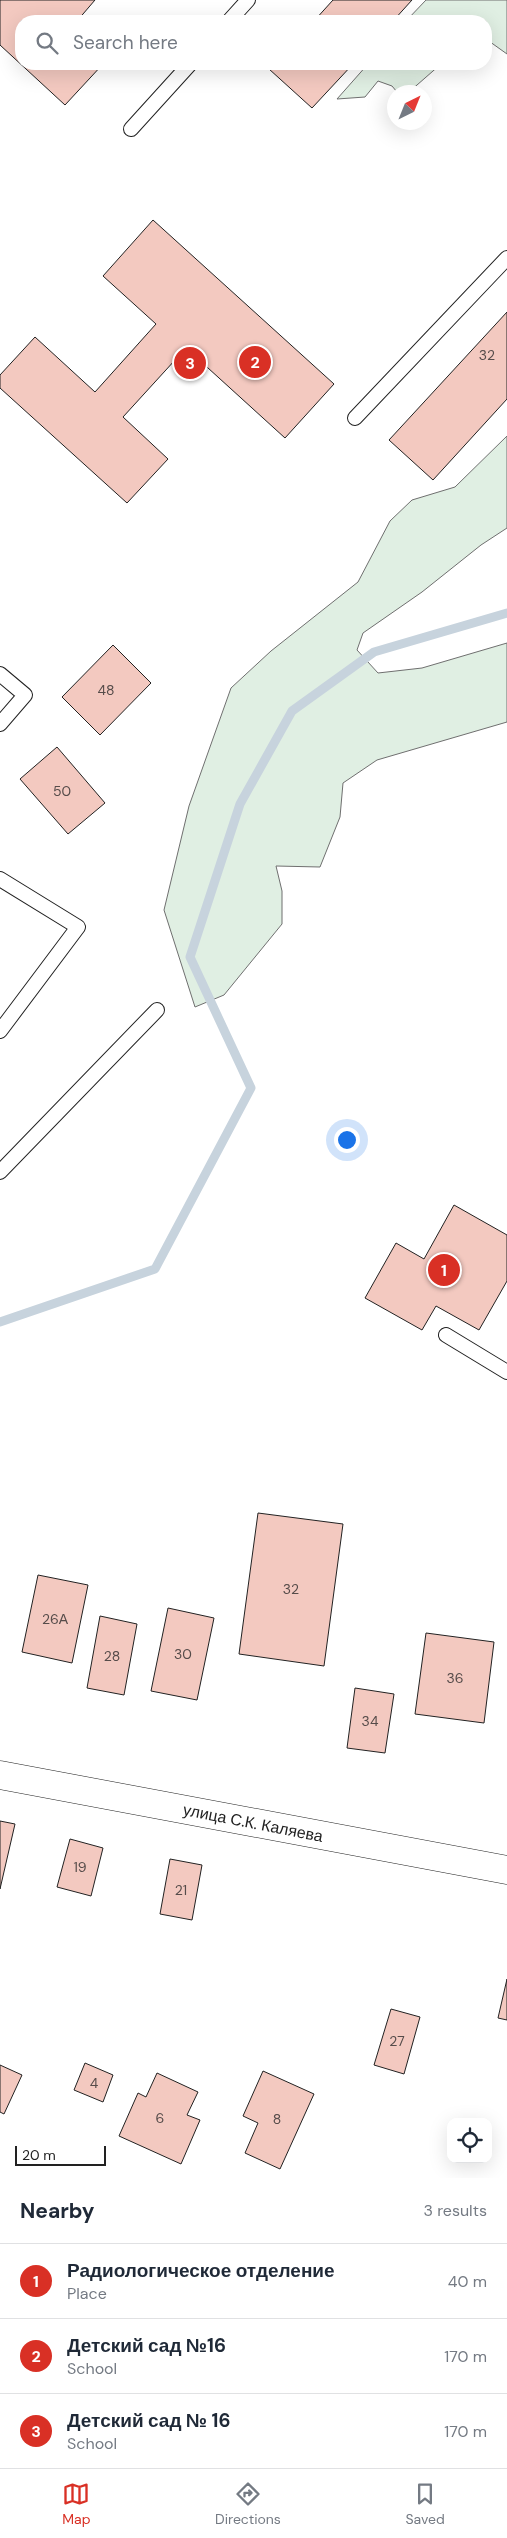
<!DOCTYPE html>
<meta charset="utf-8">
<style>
:root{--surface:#fff;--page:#f6f6f7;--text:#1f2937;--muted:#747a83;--line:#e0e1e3;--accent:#d93025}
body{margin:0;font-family:"DM Sans",sans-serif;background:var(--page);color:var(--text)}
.controls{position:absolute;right:15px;bottom:15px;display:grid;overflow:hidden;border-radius:10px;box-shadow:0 5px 20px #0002}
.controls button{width:45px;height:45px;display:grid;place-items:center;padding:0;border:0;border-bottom:1px solid var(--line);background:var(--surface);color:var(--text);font:25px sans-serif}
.compass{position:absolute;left:387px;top:85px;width:45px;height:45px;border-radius:50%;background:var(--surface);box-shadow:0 5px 20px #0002;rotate:43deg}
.scale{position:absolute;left:15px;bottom:12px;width:91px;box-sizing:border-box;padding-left:5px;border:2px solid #222;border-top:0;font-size:14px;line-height:18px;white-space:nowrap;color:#222;-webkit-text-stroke:4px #fff;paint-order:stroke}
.you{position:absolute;left:346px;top:1139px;width:18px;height:18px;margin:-12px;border:4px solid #fff;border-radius:50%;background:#1a73e8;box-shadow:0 0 0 8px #1a73e833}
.badge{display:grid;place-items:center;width:32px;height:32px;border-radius:50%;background:var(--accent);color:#fff;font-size:16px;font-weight:700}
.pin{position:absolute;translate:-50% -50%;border:2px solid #fff;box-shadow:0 1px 5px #0006}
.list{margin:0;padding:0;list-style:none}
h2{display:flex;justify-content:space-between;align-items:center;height:65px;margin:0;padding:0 20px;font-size:21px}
h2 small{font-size:16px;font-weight:400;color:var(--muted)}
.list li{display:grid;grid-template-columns:32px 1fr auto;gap:15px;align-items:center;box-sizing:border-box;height:75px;padding:0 20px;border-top:1px solid var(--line)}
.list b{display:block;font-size:19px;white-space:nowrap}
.list p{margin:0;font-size:16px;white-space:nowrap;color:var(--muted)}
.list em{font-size:16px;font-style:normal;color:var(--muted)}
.icon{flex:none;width:28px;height:28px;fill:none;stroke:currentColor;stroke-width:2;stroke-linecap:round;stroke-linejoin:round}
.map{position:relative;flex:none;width:507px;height:2178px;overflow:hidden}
.search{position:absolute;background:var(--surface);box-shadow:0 5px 20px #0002;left:15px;right:15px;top:15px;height:55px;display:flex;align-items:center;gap:12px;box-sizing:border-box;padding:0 18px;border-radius:20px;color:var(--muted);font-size:19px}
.sheet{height:290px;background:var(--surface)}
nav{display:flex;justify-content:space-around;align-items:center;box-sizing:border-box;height:70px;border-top:1px solid var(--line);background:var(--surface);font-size:14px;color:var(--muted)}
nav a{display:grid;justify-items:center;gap:2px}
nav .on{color:var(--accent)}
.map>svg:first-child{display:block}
</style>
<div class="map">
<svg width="507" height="2178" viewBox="0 0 507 2178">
<rect width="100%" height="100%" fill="#fff"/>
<!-- green -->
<g fill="#e0efe3" stroke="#6f6f6f">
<polygon points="426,0 507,0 507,54 486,39 486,21 406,21"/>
<polygon points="368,64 441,64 409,92 397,92 392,86 378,81 365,97 337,99"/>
<polygon points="507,436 507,528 481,545 422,592 363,633 357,650 378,673 422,668 507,643 507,722 377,760 343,783 340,817 320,867 276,866 282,891 282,924 224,995 195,1007 164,910 189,806 231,688 271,651 358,582 390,521 412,500 455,487"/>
</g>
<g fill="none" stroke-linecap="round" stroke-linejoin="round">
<!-- stream -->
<polyline stroke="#c7d3dd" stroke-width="9" points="0,1322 155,1269 251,1088 190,957 240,804 292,711 374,652 507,613"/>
</g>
<!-- building -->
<g fill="#f3c9c0" stroke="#222">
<polygon points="0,0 95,0 77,21 21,21 21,64 103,64 65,105 0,45"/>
<polygon points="333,0 412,0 393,21 314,21"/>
<polygon points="274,64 353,64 312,108 269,69"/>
<polygon points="153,220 334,384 285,438 186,348 123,417 168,459 127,503 0,388 0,375 35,337 95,392 156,324 103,276"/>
<polygon points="507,312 507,399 433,480 389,440"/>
<polygon points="113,645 151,683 100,735 62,697"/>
<polygon points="57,747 105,803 68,834 20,779"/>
<polygon points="454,1205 507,1235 507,1281 479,1330 436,1306 422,1330 365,1298 396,1243 424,1259"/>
<polygon points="258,1513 343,1524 324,1666 239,1654"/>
<polygon points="38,1575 88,1585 72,1663 22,1652"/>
<polygon points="168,1608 214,1618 197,1700 151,1691"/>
<polygon points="100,1616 137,1624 124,1695 87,1688"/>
<polygon points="426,1633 494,1642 484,1723 415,1714"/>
<polygon points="355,1688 394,1694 385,1753 347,1748"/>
<polygon points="0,1821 15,1824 0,1889"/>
<polygon points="70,1839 103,1848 91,1896 57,1887"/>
<polygon points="170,1859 202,1865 192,1920 160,1914"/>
<polygon points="507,1979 507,2020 498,2018"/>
<polygon points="391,2009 420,2017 404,2074 374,2065"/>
<polygon points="85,2063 113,2075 103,2102 74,2090"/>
<polygon points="0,2065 22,2075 4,2114 0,2112"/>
<polygon points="263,2071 314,2094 280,2169 245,2153 258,2123 243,2116"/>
<polygon points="157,2073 198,2092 187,2115 200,2120 181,2164 119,2136 138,2093 146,2097"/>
</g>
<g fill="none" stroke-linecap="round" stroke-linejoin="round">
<!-- service casing -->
<g stroke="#222" stroke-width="16">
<g id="service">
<polyline points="229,21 248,0"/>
<polyline points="131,129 190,64"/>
<polyline points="355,418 507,258"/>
<polyline points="0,674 25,695 0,724"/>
<polyline points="0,879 78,927 0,1031"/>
<polyline points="0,1172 157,1010"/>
<polyline points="446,1335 507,1372"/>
</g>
</g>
<!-- tertiary casing -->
<g stroke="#222" stroke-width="29">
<polyline id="tertiary" points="0,1775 507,1870"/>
</g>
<!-- service -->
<use href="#service" stroke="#fff" stroke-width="14"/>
<!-- tertiary -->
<use href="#tertiary" stroke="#fff" stroke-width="28"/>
</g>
<g text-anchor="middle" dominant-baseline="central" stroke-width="4" stroke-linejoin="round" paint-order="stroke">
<!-- number labels -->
<g font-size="14" fill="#564c4a">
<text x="487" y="355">32</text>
<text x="106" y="690">48</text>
<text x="62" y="791">50</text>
<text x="291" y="1589">32</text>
<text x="55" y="1619">26А</text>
<text x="183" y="1654">30</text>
<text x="112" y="1656">28</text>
<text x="455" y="1678">36</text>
<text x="370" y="1721">34</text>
<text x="80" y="1867">19</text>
<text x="181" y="1890">21</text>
<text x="397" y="2041">27</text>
<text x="94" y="2083">4</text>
<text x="160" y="2118">6</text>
<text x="277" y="2119">8</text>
</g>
<!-- street labels -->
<g font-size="16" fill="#222" stroke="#fff">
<text transform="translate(253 1823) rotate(11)">улица С.К. Каляева</text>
</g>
</g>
</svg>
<div class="controls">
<button><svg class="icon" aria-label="locate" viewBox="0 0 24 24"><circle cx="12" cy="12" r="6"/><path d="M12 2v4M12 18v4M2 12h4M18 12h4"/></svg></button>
</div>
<svg class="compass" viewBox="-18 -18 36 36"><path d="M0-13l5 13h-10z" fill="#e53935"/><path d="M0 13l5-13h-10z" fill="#747a83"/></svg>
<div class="scale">20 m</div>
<div class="you"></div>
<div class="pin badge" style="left:444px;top:1270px">1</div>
<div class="pin badge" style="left:255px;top:362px">2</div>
<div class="pin badge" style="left:190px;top:363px">3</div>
<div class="search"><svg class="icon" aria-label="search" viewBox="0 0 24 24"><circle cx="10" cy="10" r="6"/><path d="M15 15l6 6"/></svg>Search here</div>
</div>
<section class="sheet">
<h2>Nearby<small>3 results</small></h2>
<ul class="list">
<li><span class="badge">1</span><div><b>Радиологическое отделение</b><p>Place</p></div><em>40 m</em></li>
<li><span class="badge">2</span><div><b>Детский сад №16</b><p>School</p></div><em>170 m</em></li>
<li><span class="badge">3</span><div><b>Детский сад № 16</b><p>School</p></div><em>170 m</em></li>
</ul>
</section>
<nav>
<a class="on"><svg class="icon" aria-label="map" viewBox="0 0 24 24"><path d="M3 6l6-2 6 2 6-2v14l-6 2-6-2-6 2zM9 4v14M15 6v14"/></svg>Map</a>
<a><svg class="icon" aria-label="directions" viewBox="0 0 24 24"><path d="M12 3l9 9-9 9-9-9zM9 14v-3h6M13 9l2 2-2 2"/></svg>Directions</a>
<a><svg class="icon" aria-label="saved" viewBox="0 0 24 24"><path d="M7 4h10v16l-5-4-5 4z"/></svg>Saved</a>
</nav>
